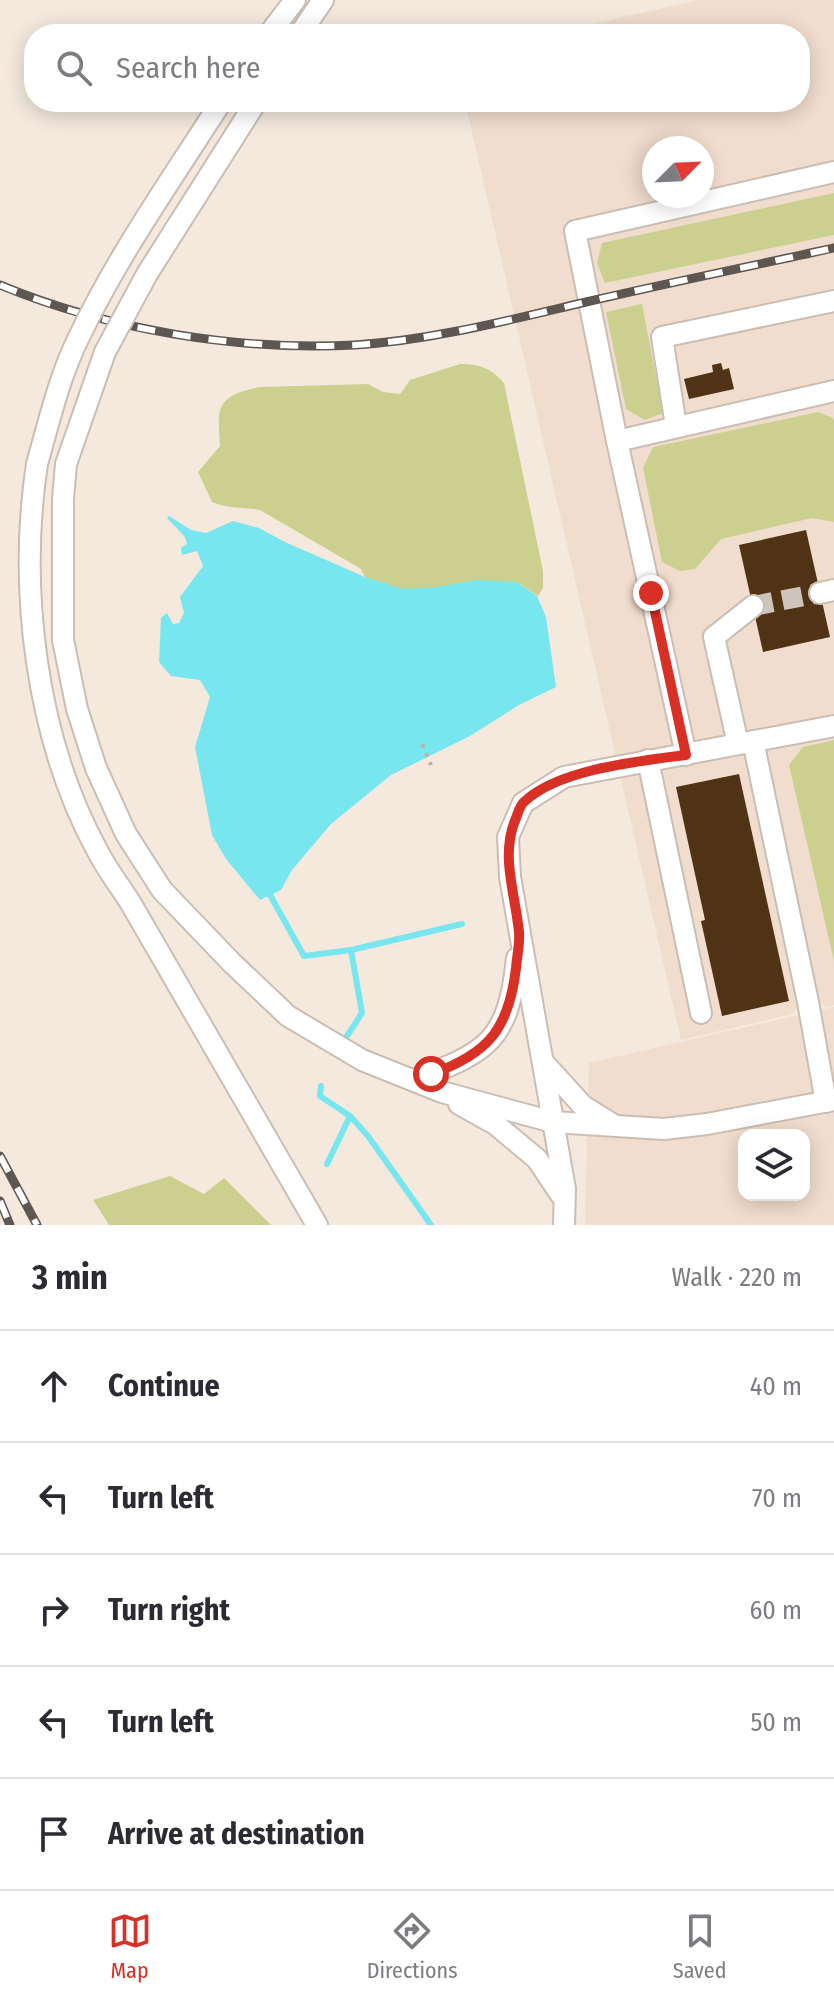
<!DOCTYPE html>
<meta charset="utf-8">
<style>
:root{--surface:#fff;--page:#f7f7f7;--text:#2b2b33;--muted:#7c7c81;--line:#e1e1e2;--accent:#d93025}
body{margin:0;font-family:"Fira Sans Condensed",sans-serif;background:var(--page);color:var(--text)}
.controls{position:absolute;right:24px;bottom:24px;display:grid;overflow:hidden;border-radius:16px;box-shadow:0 4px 20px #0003}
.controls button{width:72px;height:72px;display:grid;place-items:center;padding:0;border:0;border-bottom:2px solid var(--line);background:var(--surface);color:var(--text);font:40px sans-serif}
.compass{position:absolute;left:642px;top:136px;width:72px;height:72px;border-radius:50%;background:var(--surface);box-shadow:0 4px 20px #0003;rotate:66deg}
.stop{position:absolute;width:24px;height:24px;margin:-18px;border:6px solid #d93025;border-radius:50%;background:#fff}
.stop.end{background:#d93025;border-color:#fff;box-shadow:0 2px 8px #0008}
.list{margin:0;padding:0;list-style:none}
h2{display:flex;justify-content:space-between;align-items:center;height:104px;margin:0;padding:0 32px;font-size:34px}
h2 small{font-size:26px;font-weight:400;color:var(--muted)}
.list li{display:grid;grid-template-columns:52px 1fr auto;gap:24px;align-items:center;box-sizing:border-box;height:112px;padding:0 32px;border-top:2px solid var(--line)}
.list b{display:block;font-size:30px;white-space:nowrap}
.list em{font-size:26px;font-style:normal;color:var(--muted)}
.icon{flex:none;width:44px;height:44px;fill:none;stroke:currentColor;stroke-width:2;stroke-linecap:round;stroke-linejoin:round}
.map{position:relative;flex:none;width:834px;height:1225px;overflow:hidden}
.search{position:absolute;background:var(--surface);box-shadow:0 4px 20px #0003;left:24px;right:24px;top:24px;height:88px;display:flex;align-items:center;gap:20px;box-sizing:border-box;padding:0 28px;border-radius:32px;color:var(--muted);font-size:30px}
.sheet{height:664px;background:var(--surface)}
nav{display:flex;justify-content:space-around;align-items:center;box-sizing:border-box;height:112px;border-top:2px solid var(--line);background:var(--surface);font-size:22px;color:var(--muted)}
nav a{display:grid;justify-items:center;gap:4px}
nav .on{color:var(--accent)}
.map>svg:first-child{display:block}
</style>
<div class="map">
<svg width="834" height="1225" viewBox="0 0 834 1225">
<rect width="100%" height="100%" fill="#f5e9de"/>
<!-- industrial -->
<g fill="#f1ddce" fill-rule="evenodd">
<path d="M698 0H834V1005L826 1007 816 1000 801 1003 792 1014 681 1040 465 102H800V34H548ZM654 148H702V196H654Z"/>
<path d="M834 1007V1225H585L589 1063ZM744 1135H804V1195H744Z"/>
</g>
<!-- green -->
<g fill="#ccd08f">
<polygon points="834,193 834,235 605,283 597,263 602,243"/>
<polygon points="642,304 663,413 645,420 626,409 606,312"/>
<path d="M460 364C480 364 491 368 504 383L543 571V588L538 596 517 582 403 590 365 577 361 569 260 510C243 507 228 509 212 502L198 472 220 446C217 407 216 396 259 387L368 384 383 392 400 394 410 380Z"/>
<polygon points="818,412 833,418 834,421 834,522 812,518 721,539 695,569 680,571 662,562 643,468 653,447"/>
<polygon points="834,740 834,961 789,765 803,747"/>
<polygon points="170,1176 204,1194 224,1178 271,1225 109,1225 93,1200"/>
</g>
<!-- water -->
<polygon fill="#78e6ef" points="169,516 191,530 206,533 233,521 259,528 285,542 365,577 403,589 438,587 476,580 517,582 537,596 546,617 556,687 519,705 470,736 391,775 331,824 292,870 281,890 260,900 226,859 212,835 195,747 210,697 200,680 171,676 159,662 161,618 167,613 173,624 179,623 184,613 180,597 203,566 197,551 182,555 181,548 187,544 185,537 167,518"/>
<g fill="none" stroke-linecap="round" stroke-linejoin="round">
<!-- stream -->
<g stroke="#78e6ef" stroke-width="6">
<polyline points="270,895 304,956 351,950 462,924"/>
<polyline points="345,1039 362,1013 351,950"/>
<polyline points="321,1086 320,1096 350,1116 368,1136 431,1225"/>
<polyline points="327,1164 350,1116"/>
</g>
</g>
<!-- building -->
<g fill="#503214">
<polygon points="721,363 723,370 729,368 734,389 689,399 684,379 713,372 712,365"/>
<polygon points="806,530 830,637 763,652 739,545"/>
<polygon points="739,774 789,1001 722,1016 701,921 705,920 676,787"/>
</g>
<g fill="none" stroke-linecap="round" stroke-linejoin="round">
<!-- minor-tunnel -->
<polyline stroke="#cfc4bb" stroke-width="20" stroke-dasharray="20 10" stroke-linecap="butt" points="753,606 820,593"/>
<!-- minor casing -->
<g stroke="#cabeb4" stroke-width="24">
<g id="minor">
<polyline points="269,34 295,0"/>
<polyline points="300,34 323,0"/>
<polyline points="676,426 662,337 834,301"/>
<polyline points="617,441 834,391"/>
<path d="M37 464C18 589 36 738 97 850 106 868 119 885 130 902L317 1225"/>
<polyline points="66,464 63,499 63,640 77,709 96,768 126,834 162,890 232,963 288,1016 362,1060 442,1092 553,1122 664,1129 707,1124 834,1100"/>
<polyline points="820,593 834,590"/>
<polyline points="753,741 808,1002 826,1102"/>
<polyline points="738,744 714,637 753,606"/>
<polyline points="686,755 617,441 575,231 834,172"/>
<polyline points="648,760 701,1013"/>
<polyline points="544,1063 583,1106 612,1124"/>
<path d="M413 1080C488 1052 508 1042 517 958"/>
<polyline points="459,1104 495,1124 537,1159 561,1195"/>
<polyline points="564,1225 565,1189 510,877 508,837 523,803 564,777 834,726"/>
</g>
</g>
<!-- path -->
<polyline stroke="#bcb2a9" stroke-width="4" stroke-dasharray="4 6" stroke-linecap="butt" points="422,744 431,765"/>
<!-- minor -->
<use href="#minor" stroke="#fff" stroke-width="20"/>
<!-- rail casing -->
<g stroke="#5d5651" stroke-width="9">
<g id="rail">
<path d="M0 285C108 330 238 351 355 345 433 340 509 320 586 302 668 283 751 266 834 248"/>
<polyline points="0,1156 37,1225"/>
<polyline points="0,1201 10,1225"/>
</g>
</g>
<!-- rail -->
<use href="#rail" stroke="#fff" stroke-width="6" stroke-dasharray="18" stroke-linecap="butt"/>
<!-- minor-bridge casing -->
<g stroke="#cabeb4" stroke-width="24" stroke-linecap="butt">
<g id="minor-bridge">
<path d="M37 464C49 422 59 377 79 337 118 255 172 179 221 102"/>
<polyline points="66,464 105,352 147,274 256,102"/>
</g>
</g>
<!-- minor-bridge -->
<use href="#minor-bridge" stroke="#fff" stroke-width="20"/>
</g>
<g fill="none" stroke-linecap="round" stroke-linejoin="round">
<!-- route -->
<path stroke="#d93025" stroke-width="10" d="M431 1074C489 1054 509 1028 516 968 517 956 520 943 519 932 515 892 500 855 516 818 518 813 520 805 524 802 558 769 640 761 686 755L651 593"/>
</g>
</svg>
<div class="controls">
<button><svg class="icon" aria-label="layers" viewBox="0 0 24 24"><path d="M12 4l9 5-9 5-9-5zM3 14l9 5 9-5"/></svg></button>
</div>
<svg class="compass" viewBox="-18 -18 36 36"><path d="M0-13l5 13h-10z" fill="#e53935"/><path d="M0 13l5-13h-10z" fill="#7c7c81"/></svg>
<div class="stop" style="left:431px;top:1074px"></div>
<div class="stop end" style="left:651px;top:593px"></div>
<div class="search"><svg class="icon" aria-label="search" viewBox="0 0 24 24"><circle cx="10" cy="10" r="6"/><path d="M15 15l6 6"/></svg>Search here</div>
</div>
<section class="sheet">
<h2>3 min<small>Walk · 220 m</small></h2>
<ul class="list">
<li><svg class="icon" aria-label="ahead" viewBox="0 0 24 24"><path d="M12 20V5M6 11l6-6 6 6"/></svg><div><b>Continue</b></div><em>40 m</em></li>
<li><svg class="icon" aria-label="left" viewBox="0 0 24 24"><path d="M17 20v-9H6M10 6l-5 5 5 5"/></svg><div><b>Turn left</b></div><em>70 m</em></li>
<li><svg class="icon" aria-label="right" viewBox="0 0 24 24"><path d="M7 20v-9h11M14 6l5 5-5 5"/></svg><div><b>Turn right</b></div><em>60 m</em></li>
<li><svg class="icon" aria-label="left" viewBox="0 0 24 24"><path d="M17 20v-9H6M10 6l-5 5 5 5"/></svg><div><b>Turn left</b></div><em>50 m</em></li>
<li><svg class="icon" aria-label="arrive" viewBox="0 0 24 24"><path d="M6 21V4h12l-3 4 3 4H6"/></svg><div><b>Arrive at destination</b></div></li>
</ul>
</section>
<nav>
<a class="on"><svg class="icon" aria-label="map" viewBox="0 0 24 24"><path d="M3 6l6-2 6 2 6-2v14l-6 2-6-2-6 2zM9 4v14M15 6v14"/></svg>Map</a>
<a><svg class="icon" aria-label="directions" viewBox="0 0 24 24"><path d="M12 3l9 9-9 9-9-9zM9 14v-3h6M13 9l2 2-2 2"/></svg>Directions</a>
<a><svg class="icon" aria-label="saved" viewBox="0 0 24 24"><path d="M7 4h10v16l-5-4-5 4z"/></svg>Saved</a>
</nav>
